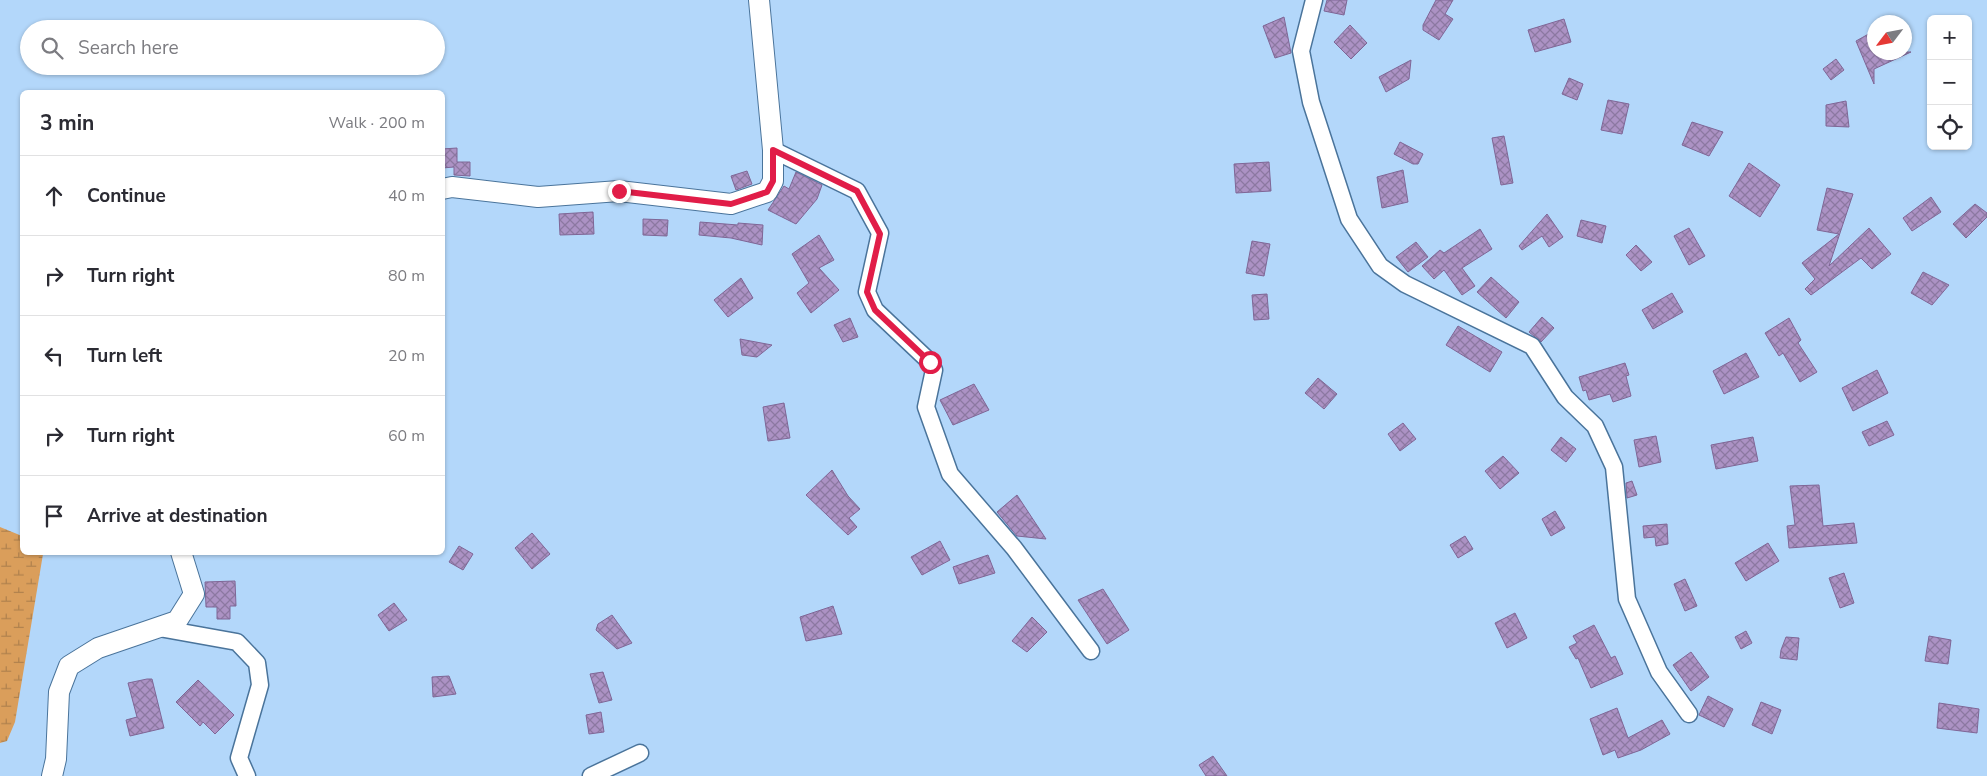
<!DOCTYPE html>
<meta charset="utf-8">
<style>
:root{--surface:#fff;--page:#f7f7f7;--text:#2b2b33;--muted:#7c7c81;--line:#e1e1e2}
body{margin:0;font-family:"Nunito Sans",sans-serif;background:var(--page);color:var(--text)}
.controls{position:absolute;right:15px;top:15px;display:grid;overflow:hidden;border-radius:8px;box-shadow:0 1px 4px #0004}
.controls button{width:45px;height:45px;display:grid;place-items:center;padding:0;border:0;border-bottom:1px solid var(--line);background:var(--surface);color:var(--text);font:25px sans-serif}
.compass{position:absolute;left:1867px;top:15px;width:45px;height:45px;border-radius:50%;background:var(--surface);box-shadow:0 1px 4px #0004;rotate:238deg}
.stop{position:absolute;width:15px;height:15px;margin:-11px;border:4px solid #e11d48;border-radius:50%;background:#fff}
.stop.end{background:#e11d48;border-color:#fff;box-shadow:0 1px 5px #0008}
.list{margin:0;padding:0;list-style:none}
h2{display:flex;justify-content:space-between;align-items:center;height:65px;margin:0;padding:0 20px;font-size:21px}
h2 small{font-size:16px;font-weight:400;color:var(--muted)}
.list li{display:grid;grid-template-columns:32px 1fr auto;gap:15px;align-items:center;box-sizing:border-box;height:80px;padding:0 20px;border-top:1px solid var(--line)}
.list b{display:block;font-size:19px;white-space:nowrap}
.list em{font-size:16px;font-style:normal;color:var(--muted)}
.icon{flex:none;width:28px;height:28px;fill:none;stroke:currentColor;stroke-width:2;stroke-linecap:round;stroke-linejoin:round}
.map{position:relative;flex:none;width:1987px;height:776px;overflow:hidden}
.search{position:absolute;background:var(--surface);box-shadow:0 1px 4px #0004;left:20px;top:20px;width:425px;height:55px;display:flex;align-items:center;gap:12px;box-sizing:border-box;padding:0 18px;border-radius:28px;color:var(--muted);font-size:19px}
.panel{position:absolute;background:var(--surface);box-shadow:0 1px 4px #0004;left:20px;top:90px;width:425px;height:465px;border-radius:8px}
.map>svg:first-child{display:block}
</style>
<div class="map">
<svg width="1987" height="776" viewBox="0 0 1987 776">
<defs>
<pattern id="wetland-marsh" width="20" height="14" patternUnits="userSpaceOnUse" patternTransform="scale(1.25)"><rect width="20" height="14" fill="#da9e5b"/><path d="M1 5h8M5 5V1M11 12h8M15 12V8" fill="none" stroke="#b1824d"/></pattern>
<pattern id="building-cross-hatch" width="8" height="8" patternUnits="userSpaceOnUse" patternTransform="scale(1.25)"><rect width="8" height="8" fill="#ac92c4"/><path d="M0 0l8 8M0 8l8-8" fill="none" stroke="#8c78a1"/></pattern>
</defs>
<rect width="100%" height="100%" fill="#b3d7fa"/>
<!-- wetland -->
<polygon fill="url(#wetland-marsh)" points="0,527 22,536 22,552 43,554 15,722 7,741 0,743"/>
<!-- building -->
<g fill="url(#building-cross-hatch)" stroke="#7f6696">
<polygon points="1327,0 1347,0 1344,15 1324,11"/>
<polygon points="1436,0 1453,0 1445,14 1453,19 1439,40 1423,30 1423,25"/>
<polygon points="1284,17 1291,53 1275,58 1263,26"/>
<polygon points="1564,19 1571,42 1535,52 1528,30"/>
<polygon points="1350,25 1367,43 1351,59 1334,42"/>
<polygon points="1874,31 1874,52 1911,52 1874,69 1874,84 1856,41"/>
<polygon points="1836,59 1844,70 1831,80 1823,69"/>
<polygon points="1411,60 1409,79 1386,92 1379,77"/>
<polygon points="1569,78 1583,84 1577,100 1562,94"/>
<polygon points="1608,100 1629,104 1622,134 1601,130"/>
<polygon points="1846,101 1849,127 1826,126 1826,105"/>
<polygon points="1692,122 1723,132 1709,156 1682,145"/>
<polygon points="1504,136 1513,183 1501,185 1492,138"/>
<polygon points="1400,142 1423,154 1418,164 1413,164 1394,154"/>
<polygon points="457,148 457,162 470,162 470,176 454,175 454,167 442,168 442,149"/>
<polygon points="1269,162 1271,191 1236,193 1234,164"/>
<polygon points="1749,163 1780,185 1760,217 1729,196"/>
<polygon points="1403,170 1408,202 1382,208 1377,177"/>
<polygon points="747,171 752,184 736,190 731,176"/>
<polygon points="796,172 822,185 817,199 796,224 768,210 784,186 789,189"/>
<polygon points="1827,188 1853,194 1829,266 1869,228 1891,254 1872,269 1861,258 1811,295 1805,289 1815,279 1802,263 1839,234 1817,230"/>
<polygon points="1931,197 1941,212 1912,231 1903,218"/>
<polygon points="1975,204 1987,213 1987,217 1966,238 1953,224"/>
<polygon points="593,212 594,234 560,235 559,214"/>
<polygon points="1547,214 1563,237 1549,247 1542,236 1522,250 1519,246"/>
<polygon points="643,219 668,220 667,236 643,235"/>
<polygon points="1581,220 1606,226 1602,243 1577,236"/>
<polygon points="700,222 738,225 738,223 763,225 762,245 731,238 699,235"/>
<polygon points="1689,228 1705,256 1689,265 1674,236"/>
<polygon points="1480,229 1492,249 1462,268 1475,286 1462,295 1444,270 1434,279 1422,266 1440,250 1444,253"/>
<polygon points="819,235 834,260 819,268 839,290 811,313 797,293 809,283 792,254"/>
<polygon points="1252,241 1270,244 1264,276 1246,273"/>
<polygon points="1416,242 1428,257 1408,272 1396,257"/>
<polygon points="1636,245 1652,262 1641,271 1626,255"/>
<polygon points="1923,272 1949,285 1932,305 1911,293"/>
<polygon points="1491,277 1519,302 1506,318 1477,292"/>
<polygon points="741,278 753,298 728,317 714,300"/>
<polygon points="1672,293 1683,312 1653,329 1642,310"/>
<polygon points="1267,294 1269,319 1254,320 1252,295"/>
<polygon points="1542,317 1554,328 1541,342 1529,332"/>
<polygon points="850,318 858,337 843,342 834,325"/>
<polygon points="1789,318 1801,340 1798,343 1817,372 1800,382 1783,353 1779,356 1765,333"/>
<polygon points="1458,326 1502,352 1490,372 1446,345"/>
<polygon points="740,339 772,345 757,357 742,355"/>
<polygon points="1746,353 1759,377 1724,394 1713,371"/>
<polygon points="1625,363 1629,375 1626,376 1631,396 1613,402 1610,394 1589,400 1586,390 1583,391 1579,377"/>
<polygon points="1877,370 1888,393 1853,411 1842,388"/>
<polygon points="1318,378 1337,394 1324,409 1305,393"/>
<polygon points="974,384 989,410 953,425 940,400"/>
<polygon points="784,403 790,438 768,441 763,407"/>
<polygon points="1887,421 1894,435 1869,446 1862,432"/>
<polygon points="1403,423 1416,439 1400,451 1388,434"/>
<polygon points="1656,436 1661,462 1639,467 1634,440"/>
<polygon points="1561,437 1576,449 1566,462 1551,450"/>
<polygon points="1753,437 1758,461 1716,469 1711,445"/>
<polygon points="1503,456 1519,473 1500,489 1485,471"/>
<polygon points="832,470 848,496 860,509 849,518 857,527 848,535 806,495"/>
<polygon points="1632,481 1637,495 1627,498 1626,483"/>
<polygon points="1819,485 1823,526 1854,523 1857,543 1789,548 1787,526 1795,525 1790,486"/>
<polygon points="1017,495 1046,539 1017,536 997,512"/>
<polygon points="1555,511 1565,528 1551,536 1542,519"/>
<polygon points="1667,524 1668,544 1656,546 1655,537 1644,538 1643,526"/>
<polygon points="532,533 550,554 532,569 515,548"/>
<polygon points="1465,536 1473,549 1458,558 1450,545"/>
<polygon points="940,541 950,560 922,575 911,557"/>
<polygon points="1768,543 1779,561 1746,581 1735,563"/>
<polygon points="459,546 473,554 463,570 449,562"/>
<polygon points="988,555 995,573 959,584 953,567"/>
<polygon points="1844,573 1854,603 1840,608 1829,578"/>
<polygon points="1685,579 1697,606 1685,611 1674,584"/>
<polygon points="235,581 236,606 230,606 230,619 217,619 217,607 206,607 205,582"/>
<polygon points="1103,589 1129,630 1107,644 1078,600"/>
<polygon points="394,603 407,620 389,631 378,615"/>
<polygon points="833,606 842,634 806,641 800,617"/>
<polygon points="1515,613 1527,638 1507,648 1495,623"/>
<polygon points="612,615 632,643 617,649 596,630 598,624"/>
<polygon points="1032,617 1047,632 1027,652 1012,641"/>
<polygon points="1594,625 1611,658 1615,656 1623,674 1591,688 1578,658 1576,659 1569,647 1577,643 1573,636"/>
<polygon points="1746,631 1752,643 1741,649 1735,637"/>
<polygon points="1929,636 1951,640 1948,664 1925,661"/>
<polygon points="1786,637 1799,638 1797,660 1780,658 1781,650"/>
<polygon points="1691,652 1709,677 1691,691 1673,665"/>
<polygon points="603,672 612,700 599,703 590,674"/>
<polygon points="449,676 456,694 433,697 432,677"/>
<polygon points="147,679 152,679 164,728 130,736 126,720 137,717 128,683"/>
<polygon points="198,680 234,715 215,734 203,722 200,726 176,702"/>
<polygon points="1708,696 1733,709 1724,727 1699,715"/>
<polygon points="1761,702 1781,710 1772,734 1752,725"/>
<polygon points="1939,703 1979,709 1977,733 1937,728"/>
<polygon points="1617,708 1628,738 1662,720 1670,734 1641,750 1618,758 1615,750 1603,755 1590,719"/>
<polygon points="601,712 604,732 589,734 586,715"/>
<polygon points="1213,756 1227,776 1206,776 1199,765"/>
</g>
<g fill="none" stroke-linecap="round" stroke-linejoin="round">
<!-- minor casing -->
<g stroke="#4a749b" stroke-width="19">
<g id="minor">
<polyline points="1314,0 1301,51 1311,102 1349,219 1380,266 1405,284 1532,346 1565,397 1595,426 1614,467 1627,599 1659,672 1689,714"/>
<polyline points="773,150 857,191 880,233 867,292 875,310 930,362 934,370 926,407 950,474 1014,548 1091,651"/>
<polyline points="159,628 237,642 257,663 260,685 239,758 247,776"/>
<polyline points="591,776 640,753"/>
</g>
</g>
<!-- tertiary casing -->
<g stroke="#4a749b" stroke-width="22">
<g id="tertiary">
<polyline points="442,189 452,187 538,197 619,191 731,204 767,192 773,181 773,150 759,0"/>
<polyline points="52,776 56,759 59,692 69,666 98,648 177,621 194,594 181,552"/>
</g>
</g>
<!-- minor -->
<use href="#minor" stroke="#fff" stroke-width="16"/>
<!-- tertiary -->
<use href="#tertiary" stroke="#fff" stroke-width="20"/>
</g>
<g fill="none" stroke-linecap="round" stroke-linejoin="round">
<!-- route -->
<polyline stroke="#e11d48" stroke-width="6" points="619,191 731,204 767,192 773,181 773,150 857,191 880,234 867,292 875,310 930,362"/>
</g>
</svg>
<div class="controls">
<button>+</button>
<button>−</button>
<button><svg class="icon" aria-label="locate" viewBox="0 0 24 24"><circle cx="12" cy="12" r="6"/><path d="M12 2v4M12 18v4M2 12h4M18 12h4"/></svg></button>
</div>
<svg class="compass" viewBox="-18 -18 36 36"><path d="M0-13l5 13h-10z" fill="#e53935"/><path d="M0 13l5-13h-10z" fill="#7c7c81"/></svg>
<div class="stop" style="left:930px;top:362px"></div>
<div class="stop end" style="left:619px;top:191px"></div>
<div class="search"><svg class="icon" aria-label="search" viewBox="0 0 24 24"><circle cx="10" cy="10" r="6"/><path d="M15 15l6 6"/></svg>Search here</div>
<section class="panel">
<h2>3 min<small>Walk · 200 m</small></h2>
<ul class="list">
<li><svg class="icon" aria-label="ahead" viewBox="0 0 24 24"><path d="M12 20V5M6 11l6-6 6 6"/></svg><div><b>Continue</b></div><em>40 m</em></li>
<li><svg class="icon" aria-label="right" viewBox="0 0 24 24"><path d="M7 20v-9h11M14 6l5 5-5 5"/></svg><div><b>Turn right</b></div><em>80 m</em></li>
<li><svg class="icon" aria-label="left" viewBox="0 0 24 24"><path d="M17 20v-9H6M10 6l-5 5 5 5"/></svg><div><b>Turn left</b></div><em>20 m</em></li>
<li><svg class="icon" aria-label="right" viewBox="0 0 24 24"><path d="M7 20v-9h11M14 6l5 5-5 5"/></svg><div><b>Turn right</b></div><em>60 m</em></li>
<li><svg class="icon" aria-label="arrive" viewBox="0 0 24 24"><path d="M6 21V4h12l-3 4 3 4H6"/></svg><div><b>Arrive at destination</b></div></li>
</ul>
</section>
</div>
